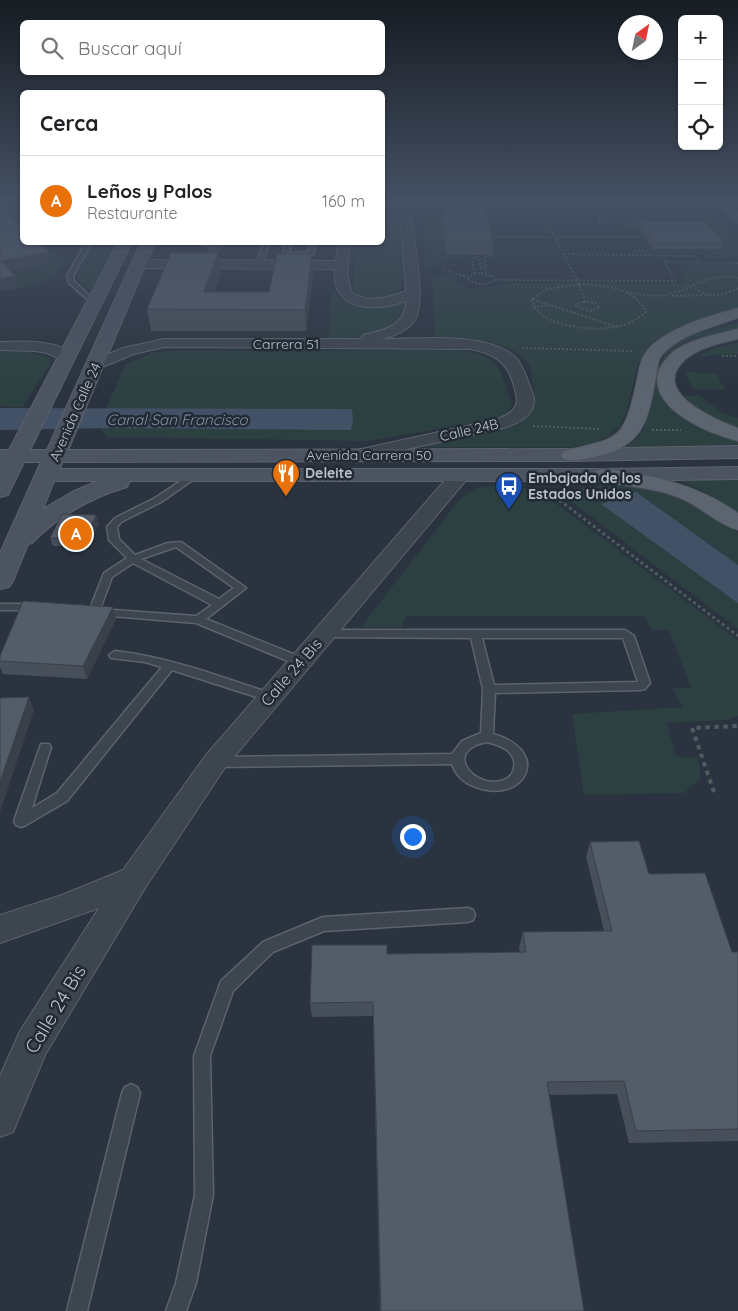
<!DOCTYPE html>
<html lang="es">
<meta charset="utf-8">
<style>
:root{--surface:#fff;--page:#f2f2f2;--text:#202124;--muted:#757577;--line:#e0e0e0;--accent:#0b8043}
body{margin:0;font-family:Quicksand,sans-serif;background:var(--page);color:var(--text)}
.controls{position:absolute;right:15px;top:15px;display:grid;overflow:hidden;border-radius:8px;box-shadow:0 1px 4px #0004}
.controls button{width:45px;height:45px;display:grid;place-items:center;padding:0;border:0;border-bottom:1px solid var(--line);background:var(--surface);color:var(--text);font:25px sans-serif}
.compass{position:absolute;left:618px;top:15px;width:45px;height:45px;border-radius:50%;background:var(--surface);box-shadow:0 1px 4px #0004;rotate:33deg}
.you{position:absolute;left:412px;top:836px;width:18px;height:18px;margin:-12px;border:4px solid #fff;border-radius:50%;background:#1a73e8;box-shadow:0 0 0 8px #1a73e833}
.badge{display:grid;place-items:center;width:32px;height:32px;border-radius:50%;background:var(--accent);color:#fff;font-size:16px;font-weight:700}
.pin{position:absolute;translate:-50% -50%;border:2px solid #fff;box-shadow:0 1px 5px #0006}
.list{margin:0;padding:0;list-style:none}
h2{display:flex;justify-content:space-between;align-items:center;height:65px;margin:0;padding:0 20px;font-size:21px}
h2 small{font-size:16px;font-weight:400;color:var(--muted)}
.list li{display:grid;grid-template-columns:32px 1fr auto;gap:15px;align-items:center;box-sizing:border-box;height:90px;padding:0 20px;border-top:1px solid var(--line)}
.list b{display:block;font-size:19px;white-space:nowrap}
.list p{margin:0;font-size:16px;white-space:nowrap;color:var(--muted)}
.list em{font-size:16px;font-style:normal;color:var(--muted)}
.icon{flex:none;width:28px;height:28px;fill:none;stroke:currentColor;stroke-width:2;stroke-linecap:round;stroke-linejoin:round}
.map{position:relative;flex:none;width:738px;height:1311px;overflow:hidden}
.search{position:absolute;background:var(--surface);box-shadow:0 1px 4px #0004;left:20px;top:20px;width:365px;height:55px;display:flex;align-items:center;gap:12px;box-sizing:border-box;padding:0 18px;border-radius:8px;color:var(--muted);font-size:19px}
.panel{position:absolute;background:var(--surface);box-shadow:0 1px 4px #0004;left:20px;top:90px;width:365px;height:155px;border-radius:8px}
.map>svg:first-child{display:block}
</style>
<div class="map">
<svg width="738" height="1311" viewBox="0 0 738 1311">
<rect width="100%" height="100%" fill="#2a333f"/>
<!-- green -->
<g fill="#2d4041">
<path d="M383 203H396L403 278 400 290C385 301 371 299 353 294L354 243 382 242Z"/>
<path d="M423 206 472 207 473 223 470 256C454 256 443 264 428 267L425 260Z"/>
<polygon points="634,206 688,206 693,215 637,215"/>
<polygon points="674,218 714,218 738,245 738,258 704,259 700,253 634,253 632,249 703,250 709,255 711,255 707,250 722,249 638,228 624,230 620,222 676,222"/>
<path d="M94 242 114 243 92 291C88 288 82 285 79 281 74 271 89 251 94 242Z"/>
<path d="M29 243H44L64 261C59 281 34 284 18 288L3 273Z"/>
<path d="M684 265H738V308L655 340 638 364 626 413 619 427 608 436 594 443 572 447H417L516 426C534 414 537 409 533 388 532 381 531 368 527 362 507 337 464 340 435 338L432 277 449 274 458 277 456 282 465 287 478 289 512 283H685L679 271H688Z"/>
<path d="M332 289C335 293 339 298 343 300 355 306 389 305 403 303 403 337 353 338 328 339Z"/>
<path d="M738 323V330C721 333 702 335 686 342 662 353 648 384 667 405 684 425 714 432 738 440V446L625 448 636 439 644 429 649 397 658 367 668 348 695 334Z"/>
<polygon points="738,343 738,354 709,355 696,358 713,349"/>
<path d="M459 350C501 357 499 367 512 404L507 414 497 419 366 441 107 437 101 429 106 409 125 365 152 353 169 351Z"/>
<polygon points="0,351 25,351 50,358 51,364 22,407 0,406"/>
<polygon points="685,372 716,373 725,390 693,389"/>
<path d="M699 395 722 413 738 418V428C718 422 698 411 684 396Z"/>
<polygon points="738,479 738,513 709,494 679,480"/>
<polygon points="493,486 537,489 738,640 738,716 726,720 667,723 676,756 698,758 701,778 684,793 584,795 572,714 683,707 672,688 691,688 669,630 652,630 645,616 406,616 402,627 361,627 459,500 476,488"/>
<polygon points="620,486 658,490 684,496 738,533 738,629 560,493 586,487"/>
</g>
<!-- water -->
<g fill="#425166">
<polygon points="0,408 352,409 353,420 351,430 115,428 0,430"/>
<polygon points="636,492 738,565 738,603 601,504"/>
</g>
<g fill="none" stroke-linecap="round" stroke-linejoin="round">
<!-- lane casing -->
<g stroke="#5b636c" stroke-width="3">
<g id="lane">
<polygon points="602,203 607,203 612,211 603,222 600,220 600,216 606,211"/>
<polygon points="86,242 92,242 73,276 74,281 96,302 96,304 94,305 69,283 67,276"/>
<polygon points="263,242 269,242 263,265 260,267 257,265"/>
<polygon points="286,242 292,242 289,254 286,256 283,254"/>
<polygon points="310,242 316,242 313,255 294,255 294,253 308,252"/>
<path d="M194 472 198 475 197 477 161 502 121 522 117 527 119 539 135 555 168 543 181 542 246 588 206 619 303 658 305 661 303 664H295L196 623 99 615 90 613 89 611 104 573 127 558 109 540 107 527 115 518 155 498ZM176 547 234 588 219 599 141 559ZM133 563 212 605 196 616 100 609 112 577Z"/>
<polygon points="0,604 36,604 41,607 36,610 0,610"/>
<path d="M323 630H625L634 636 650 683 645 689 641 690 495 693 493 734C553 751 525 805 476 787 464 783 456 776 452 764L215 767 211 765 209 762 211 759 215 757 452 754 462 741 481 733 483 689 471 638 319 637 318 634ZM482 638H623L638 682 494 685ZM487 742C495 744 502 746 508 751 518 760 516 775 504 780 475 791 441 750 487 742Z"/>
<path d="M115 651C169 657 221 677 273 694L275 697 273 700 269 701 172 670 67 801 26 825 21 827 16 825 14 821 41 744H49L51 747 32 808 57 793 162 667 145 662 111 658 109 655Z"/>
<polygon points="468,908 473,910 475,915 473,920 468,922 324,931 273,952 233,991 210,1056 213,1195 196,1283 186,1311 166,1311 176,1283 195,1195 194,1056 221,981 263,942 323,917"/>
<polygon points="131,1084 137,1087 140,1093 87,1311 67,1311 122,1093 125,1087"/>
</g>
</g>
<!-- street casing -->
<g stroke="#5b636c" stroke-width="2">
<g id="street">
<path d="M399 203H409C412 227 427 301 415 320 408 331 394 336 382 339 417 339 490 331 516 358 522 364 525 373 528 381 530 387 533 393 534 399 535 416 516 425 503 428L357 460 351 459 348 455 351 451 357 450 498 419C507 415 516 411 517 400 512 368 501 354 469 349L164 347 134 354 95 370 90 368 87 365 90 362 123 348 164 339H361L363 335C384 330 405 327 406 301 375 312 331 312 335 269L139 268 133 264 139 260 336 261 338 242H350L347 273 351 292C367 304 389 298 406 291Z"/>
<path d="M0 342C20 341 62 339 75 357L72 360 67 362 47 353 35 351 0 350Z"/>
<polygon points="460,469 467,471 469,475 467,479 224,769 145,888 45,1055 13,1132 0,1137 0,1076 20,1031 99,908 0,943 0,915 62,895 123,870 206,755 453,471"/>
</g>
</g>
<!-- secondary casing -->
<g stroke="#5b636c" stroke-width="2">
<path id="secondary" d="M118 242H132L30 450H47L141 242H155L68 450 571 449 738 446V458L571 461 62 462 60 469H604L738 467V479L604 481H130L127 487C90 498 59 515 32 543L28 544 13 581 9 587 0 589V553L41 462H24L8 495 0 497V468L3 462H0V450H9ZM54 481H98L72 492 43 509Z"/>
</g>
<!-- primary casing -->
<g stroke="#474e58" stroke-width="2">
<g id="primary">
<polygon points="718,203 731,203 738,211 738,223 733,222"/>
<path d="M738 308V318C714 327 680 334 662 355 657 360 658 370 656 377 649 414 646 443 605 454 592 457 577 463 564 459L561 455 564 451C618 437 623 443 636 384 639 373 639 361 646 352 663 329 712 315 738 308Z"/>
<path d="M738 329V339C721 343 701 347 687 358 647 391 714 419 738 428V441C710 434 650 410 658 373 661 364 669 354 677 349 695 338 717 334 738 329Z"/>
<path d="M604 469C653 475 697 484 738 513V530C718 525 700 506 680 498 653 487 624 487 596 480L593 475 596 470Z"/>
</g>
</g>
<!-- path-far2 -->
<g stroke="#4c5c5f" stroke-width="2" stroke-dasharray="2 2" stroke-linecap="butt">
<polyline points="621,205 626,205 633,217 713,217"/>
<polyline points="482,217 487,217 484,205 592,205"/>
<polyline points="485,219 546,220"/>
<polyline points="618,220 667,221 664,217"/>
<polyline points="490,237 644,237"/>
<polyline points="564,254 695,256 699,262"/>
<polyline points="444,270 467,277"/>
<path d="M481 273 493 276 495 280C485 286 475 286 467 278L473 274Z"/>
<polyline points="475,274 472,258 479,258 481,268 486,268 484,256 494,256 492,248"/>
<polyline points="495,280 676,281 664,262 738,263"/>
<path d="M579 284C604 285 634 287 646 312 639 318 632 323 623 325 600 332 553 329 537 310 534 307 533 303 531 300L547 289Z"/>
<path d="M693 284C703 300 724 296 738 288"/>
<path d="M627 292C641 294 656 298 670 294 699 287 706 272 738 278"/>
<polyline points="672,296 705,295"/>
<polyline points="532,299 617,327"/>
<polygon points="583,302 596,303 600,308 590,311 576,306 578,303"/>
<polyline points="586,302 577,280 546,220 590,220"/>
<polyline points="533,307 550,306"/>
<polyline points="522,348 633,351"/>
<polyline points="722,356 738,356"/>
<polyline points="533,426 599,429"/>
<polyline points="652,430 681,430"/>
</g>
<!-- path-far1 -->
<polyline stroke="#4c5c5f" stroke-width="3" stroke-dasharray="3 3" stroke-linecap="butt" points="550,493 738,636"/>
<!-- path -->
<polyline stroke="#4c5c5f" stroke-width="4" stroke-dasharray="4.5 4.5" stroke-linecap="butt" points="714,792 692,728 738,726"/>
<!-- lane -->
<use href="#lane" fill="#3d454f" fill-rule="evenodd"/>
<!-- street -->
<use href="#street" fill="#3d454f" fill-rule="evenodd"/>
<!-- secondary -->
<use href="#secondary" fill="#4c5461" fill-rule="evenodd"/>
<!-- primary -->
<use href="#primary" fill="#5c646f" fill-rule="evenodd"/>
</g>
<!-- wall -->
<g fill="#474f5a">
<polygon points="449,208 493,240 492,255 447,255 441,225 442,210 449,210"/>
<polygon points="639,221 724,243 722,249 653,249 638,227"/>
<polygon points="191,242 226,242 222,250 215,252"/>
<polygon points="218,253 220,273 214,292 269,292 313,273 306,331 151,331 147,309"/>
<polygon points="99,523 88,547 53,546 50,538"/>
<polygon points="113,607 116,619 87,679 3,674 0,667 0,661"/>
<polygon points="590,842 649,874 732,952 738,952 738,1141 629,1143 617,1094 549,1095 584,1311 380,1311 373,1016 312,1017 310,1003 387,954 520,952 519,947 523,932 604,931 586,857"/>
</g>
<!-- shaded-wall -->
<g fill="#3a404a">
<polygon points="214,242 226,242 222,250 215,252"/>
<polygon points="48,252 51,264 4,273 1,261"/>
<polygon points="218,253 220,273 208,310 204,292"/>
<polygon points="312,254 313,273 306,331 305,310"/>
<polygon points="15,276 18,288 0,292 0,279"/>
<polygon points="96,515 99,523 88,547 85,539"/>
<polygon points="113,607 116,619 87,679 83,666"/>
<polygon points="29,697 34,710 0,812 0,782"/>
</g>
<!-- building -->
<g fill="#535c69" stroke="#3a404a">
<polygon points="0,205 22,227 22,242 38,242 48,252 1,261 15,276 0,279"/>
<polygon points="449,208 484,208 493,240 448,240 442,210 449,210"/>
<polygon points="639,221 705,221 724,243 654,243"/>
<polygon points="171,253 218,253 204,292 269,292 277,254 312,254 305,310 147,309"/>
<polygon points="62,514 96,515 85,539 50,538"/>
<polygon points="23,601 113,607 83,666 0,661 0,656"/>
<polygon points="29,697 0,782 0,698"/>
<polygon points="639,841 649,874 705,873 732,952 738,952 738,1129 636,1131 624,1081 547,1082 584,1311 381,1311 373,1002 310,1003 312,945 387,945 387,954 526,952 523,932 612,931 590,842"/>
</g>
<!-- sky -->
<linearGradient id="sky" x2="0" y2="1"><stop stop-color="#171c23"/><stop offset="0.52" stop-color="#445063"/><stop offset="1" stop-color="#445063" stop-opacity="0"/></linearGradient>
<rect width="738" height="387" fill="url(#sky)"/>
<!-- icons -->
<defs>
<g id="restaurant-pin" transform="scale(1.4375)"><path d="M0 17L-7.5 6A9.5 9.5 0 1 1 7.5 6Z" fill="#e8710a" stroke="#222a34"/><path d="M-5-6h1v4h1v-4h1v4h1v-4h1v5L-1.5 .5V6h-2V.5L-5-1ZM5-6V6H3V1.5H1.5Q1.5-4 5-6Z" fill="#fff"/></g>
<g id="bus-pin" transform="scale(1.4375)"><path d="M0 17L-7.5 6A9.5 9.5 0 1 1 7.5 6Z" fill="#1a4fb4" stroke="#222a34"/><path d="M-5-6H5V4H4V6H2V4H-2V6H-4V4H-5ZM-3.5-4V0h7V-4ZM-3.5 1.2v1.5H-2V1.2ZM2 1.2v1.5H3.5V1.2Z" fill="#fff"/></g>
</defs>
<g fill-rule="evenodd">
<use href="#restaurant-pin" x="286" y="473"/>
<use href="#bus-pin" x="509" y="486"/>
</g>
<g text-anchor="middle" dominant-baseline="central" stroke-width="5" stroke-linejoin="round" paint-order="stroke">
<!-- far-street labels -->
<g font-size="14" fill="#bac0c9" stroke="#222a34">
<text x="286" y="344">Carrera 51</text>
<text transform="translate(75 412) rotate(-66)">Avenida Calle 24</text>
<text transform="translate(469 430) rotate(-13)">Calle 24B</text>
<text x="369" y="455">Avenida Carrera 50</text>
</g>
<!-- far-poi labels -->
<g font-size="14" font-weight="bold" fill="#bac0c9" stroke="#222a34" text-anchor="start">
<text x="305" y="473">Deleite</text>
<text x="528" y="478">Embajada de los<tspan x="528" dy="16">Estados Unidos</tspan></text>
</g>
<!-- far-water labels -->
<g font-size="15" font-style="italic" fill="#7f91a9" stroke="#222a34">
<text x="177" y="419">Canal San Francisco</text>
</g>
<!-- street labels -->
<g font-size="16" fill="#bac0c9" stroke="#222a34">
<text transform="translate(291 672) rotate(-49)">Calle 24 Bis</text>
</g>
<!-- near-street labels -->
<g font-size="19" fill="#bac0c9" stroke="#222a34">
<text transform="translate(55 1009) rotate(-59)">Calle 24 Bis</text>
</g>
</g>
</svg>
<div class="controls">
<button>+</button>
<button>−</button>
<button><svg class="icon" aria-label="locate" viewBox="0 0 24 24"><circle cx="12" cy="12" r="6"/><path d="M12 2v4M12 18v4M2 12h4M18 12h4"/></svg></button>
</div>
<svg class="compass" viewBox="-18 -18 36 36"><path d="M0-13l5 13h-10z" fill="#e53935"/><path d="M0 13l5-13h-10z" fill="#757577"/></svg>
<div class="you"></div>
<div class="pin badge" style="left:76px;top:534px;background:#e8710a">A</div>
<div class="search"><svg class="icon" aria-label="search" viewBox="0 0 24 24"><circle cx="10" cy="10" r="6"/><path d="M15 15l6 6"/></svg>Buscar aquí</div>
<section class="panel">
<h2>Cerca<small></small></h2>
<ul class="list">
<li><span class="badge" style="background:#e8710a">A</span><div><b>Leños y Palos</b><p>Restaurante</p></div><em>160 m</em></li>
</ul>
</section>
</div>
